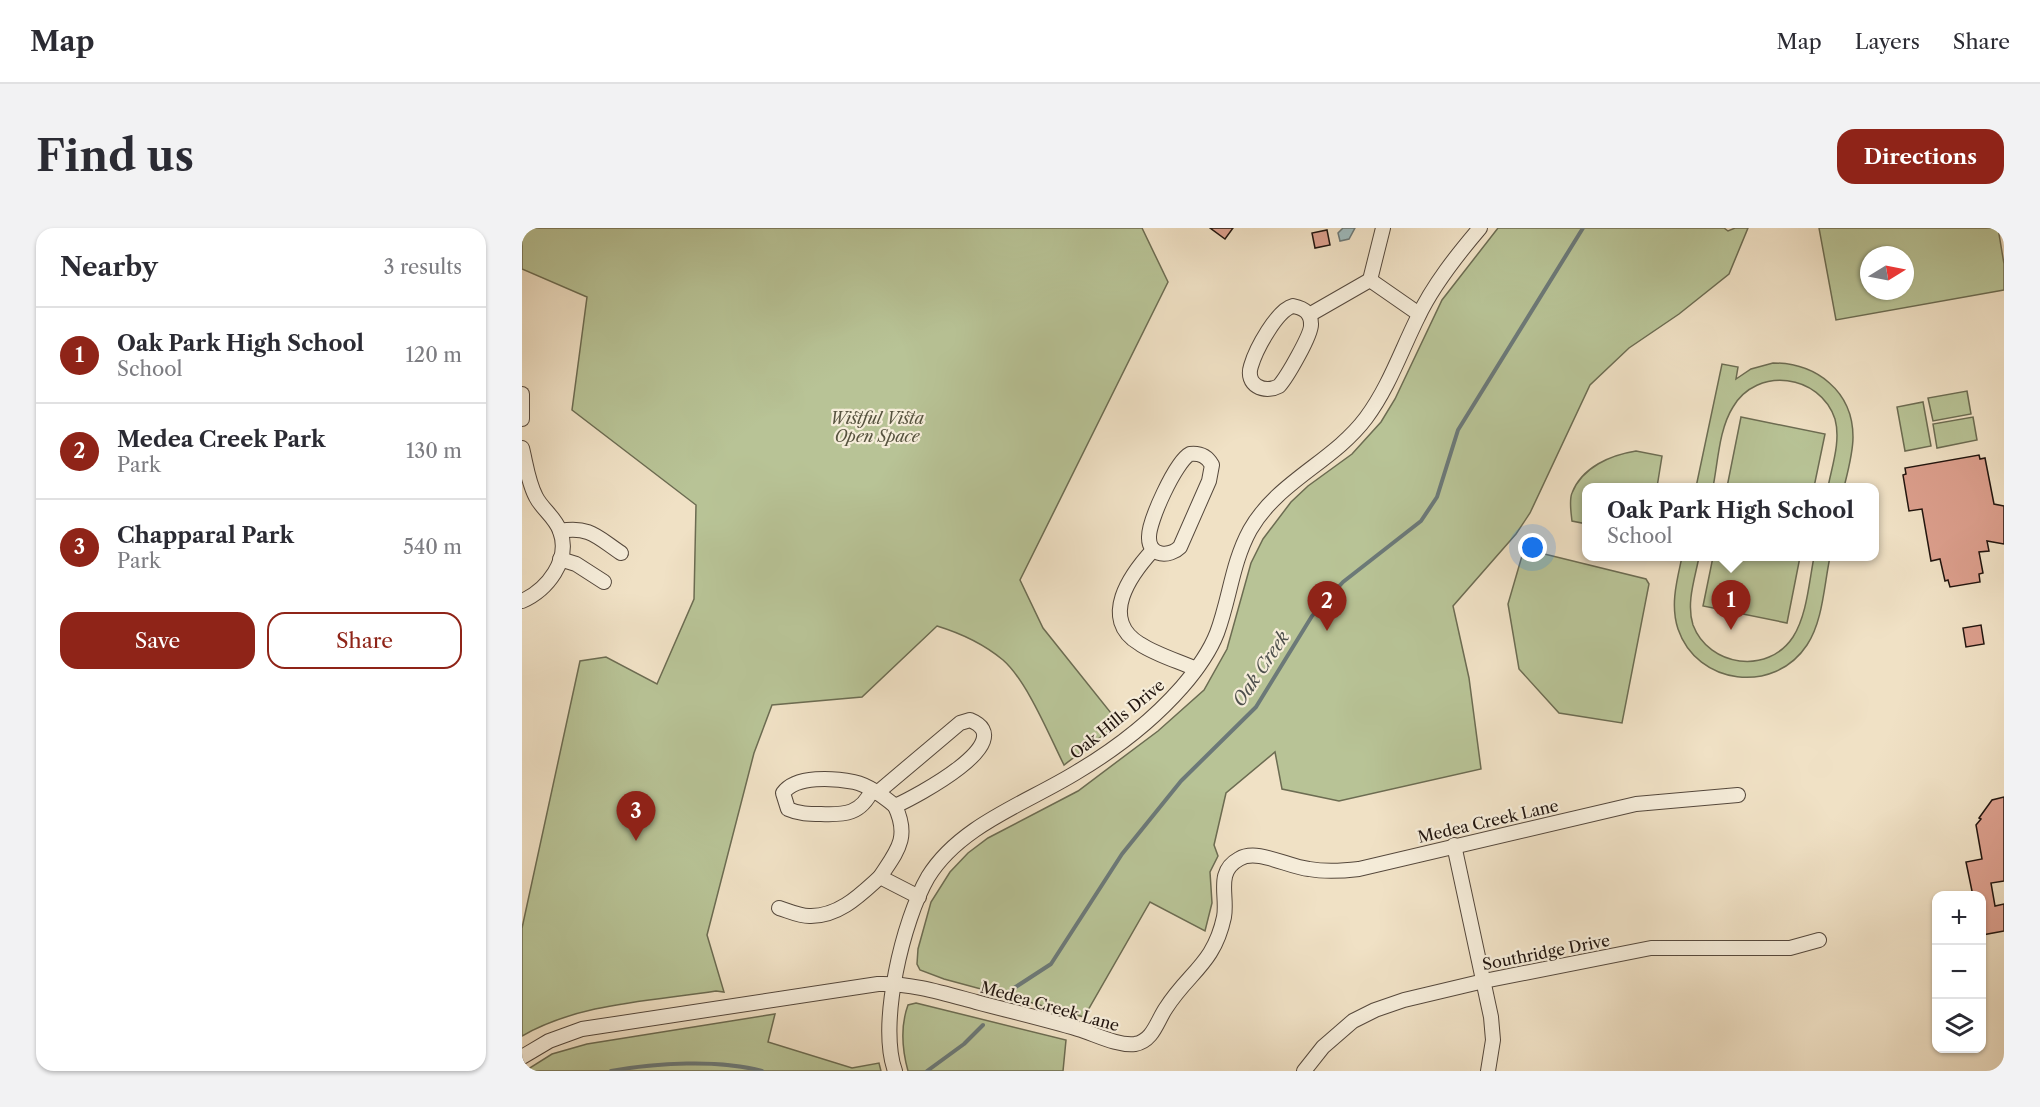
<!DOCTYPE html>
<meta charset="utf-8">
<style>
:root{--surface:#fff;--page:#f2f2f3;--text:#2b2b33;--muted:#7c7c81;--line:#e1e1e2;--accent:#8f2418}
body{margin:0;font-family:"Libre Caslon Text",serif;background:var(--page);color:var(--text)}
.controls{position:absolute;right:18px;bottom:18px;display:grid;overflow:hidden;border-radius:12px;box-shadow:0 2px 4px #0004}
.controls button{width:54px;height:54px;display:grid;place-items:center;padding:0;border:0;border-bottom:2px solid var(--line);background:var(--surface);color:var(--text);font:30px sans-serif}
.compass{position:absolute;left:1338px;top:18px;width:54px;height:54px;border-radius:50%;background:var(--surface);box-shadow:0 2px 4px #0004;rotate:80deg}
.you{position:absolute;left:1011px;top:320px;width:21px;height:21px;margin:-15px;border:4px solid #fff;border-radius:50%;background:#1a73e8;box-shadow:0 0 0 9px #1a73e833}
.badge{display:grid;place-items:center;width:39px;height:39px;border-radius:50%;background:var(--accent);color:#fff;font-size:20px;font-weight:700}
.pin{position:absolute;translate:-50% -50px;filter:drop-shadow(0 2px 3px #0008)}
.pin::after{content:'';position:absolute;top:32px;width:21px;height:18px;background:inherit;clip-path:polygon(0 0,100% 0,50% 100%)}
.popup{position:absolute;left:1060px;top:255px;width:297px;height:78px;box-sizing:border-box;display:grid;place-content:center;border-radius:12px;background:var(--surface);filter:drop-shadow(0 2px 4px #0005);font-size:20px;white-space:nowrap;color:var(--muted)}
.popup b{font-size:22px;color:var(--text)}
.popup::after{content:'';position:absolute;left:50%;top:100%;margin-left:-12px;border:12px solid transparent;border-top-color:var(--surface)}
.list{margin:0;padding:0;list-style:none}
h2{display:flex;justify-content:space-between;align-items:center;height:78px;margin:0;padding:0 24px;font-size:26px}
h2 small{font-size:20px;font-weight:400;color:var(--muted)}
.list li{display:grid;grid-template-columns:39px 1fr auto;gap:18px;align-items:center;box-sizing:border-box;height:96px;padding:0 24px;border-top:2px solid var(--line)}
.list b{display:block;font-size:22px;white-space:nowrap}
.list p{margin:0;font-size:20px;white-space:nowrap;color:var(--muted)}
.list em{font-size:20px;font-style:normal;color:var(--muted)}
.actions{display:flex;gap:12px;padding:18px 24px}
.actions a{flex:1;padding:14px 0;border:2px solid var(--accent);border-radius:18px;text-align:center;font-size:21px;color:var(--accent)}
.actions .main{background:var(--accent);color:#fff}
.icon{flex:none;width:33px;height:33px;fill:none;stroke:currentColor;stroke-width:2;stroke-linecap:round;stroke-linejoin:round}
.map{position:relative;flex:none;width:1482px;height:843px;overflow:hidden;border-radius:18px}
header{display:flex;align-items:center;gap:36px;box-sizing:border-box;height:84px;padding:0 30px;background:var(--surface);border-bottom:2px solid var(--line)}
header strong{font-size:28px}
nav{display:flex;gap:33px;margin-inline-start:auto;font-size:21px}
.intro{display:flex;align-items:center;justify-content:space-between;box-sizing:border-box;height:144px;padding:0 36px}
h1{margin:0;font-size:42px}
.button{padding:15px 27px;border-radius:18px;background:var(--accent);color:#fff;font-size:21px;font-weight:700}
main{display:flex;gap:36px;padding:0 36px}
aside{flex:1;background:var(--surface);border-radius:18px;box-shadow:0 2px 4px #0004}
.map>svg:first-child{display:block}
</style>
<header>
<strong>Map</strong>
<nav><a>Map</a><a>Layers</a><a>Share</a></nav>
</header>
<div class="intro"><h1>Find us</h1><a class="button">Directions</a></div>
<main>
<aside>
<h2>Nearby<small>3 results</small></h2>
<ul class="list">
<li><span class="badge">1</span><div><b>Oak Park High School</b><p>School</p></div><em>120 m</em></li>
<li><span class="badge">2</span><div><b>Medea Creek Park</b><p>Park</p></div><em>130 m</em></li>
<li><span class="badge">3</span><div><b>Chapparal Park</b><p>Park</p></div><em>540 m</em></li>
</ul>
<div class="actions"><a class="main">Save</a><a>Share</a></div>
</aside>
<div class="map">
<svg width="1482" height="843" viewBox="0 0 1482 843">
<rect width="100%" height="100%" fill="#f0e1c5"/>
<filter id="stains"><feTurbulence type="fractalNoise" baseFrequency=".00333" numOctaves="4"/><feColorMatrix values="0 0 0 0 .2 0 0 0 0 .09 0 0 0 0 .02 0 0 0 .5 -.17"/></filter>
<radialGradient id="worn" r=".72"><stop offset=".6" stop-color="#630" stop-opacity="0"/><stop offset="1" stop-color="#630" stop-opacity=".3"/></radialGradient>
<!-- green -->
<g fill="#b8c396" stroke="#6c6c52" stroke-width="1.5" fill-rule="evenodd">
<path d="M0 0H620L646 54 498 352 521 400 597 495 542 537C527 507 505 453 481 432 463 417 438 405 415 398L340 469 250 477 232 525 185 707 202 764 194 763C129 773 57 775 0 808V700L58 433 84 429 135 456 172 371 174 277 50 182 65 69 0 41Z"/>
<polygon points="976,0 1202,0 1206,3 1213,0 1226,0 1207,46 1157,86 1107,120 1068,157 1008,285 994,306 931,378 947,450 959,541 817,573 760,561 753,524 704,565 692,617 696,628 688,644 690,675 683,703 628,674 562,789 422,751 398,742 395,736 396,721 409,674 428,644 446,625 466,610 556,563 636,503 682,462 705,421 729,335 741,311 769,274 786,258 830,226 859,194 873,171 920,72"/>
<path d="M1297 0H1476L1482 36V62L1314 92ZM1347 27H1383V63H1347Z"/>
<path d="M1251 135C1294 135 1331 163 1331 209 1331 225 1326 243 1322 259H1306C1310 238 1319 213 1313 191 1298 146 1235 138 1211 179 1197 201 1196 234 1191 259H1174L1200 136 1216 139 1214 151 1229 141Z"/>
<polygon points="1445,163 1449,186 1411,193 1406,170"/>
<polygon points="1401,174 1409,218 1383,223 1375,179"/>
<polygon points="1219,189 1303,206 1292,259 1205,259"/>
<polygon points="1451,189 1455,212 1415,220 1411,196"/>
<path d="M1114 223 1140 228 1135 259 1065 260V296L1050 293C1049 285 1047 272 1050 265 1060 239 1089 227 1114 223Z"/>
<polygon points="1002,321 1124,351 1127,356 1100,495 1037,485 997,441 986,376"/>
<path d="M1160 329H1177C1173 350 1164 375 1171 397 1187 439 1246 447 1271 409 1285 387 1287 354 1292 329H1308C1302 357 1301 393 1285 417 1252 467 1175 457 1156 401 1148 377 1155 352 1160 329Z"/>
<polygon points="1191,329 1278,329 1265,395 1181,378"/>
<path d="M394 775 544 812 541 843H386C380 821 378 799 386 777Z"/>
<polygon points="253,786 246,814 330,840 357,835 359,843 3,843 30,826 65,816"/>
</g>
<!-- water -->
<polygon fill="#9ebbbe" stroke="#6c7978" stroke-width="1.5" points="821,0 833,0 827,11 818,13 816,5"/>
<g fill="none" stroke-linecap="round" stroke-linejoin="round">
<!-- stream -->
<g stroke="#6c7978" stroke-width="4">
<polyline points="489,762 529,736 600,626 659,553 734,479 790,388 821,354 899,293 915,269 936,202 1061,0"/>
<path d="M89 843C133 835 197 831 240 843"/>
<polyline points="405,843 442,816 461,797"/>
</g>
</g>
<!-- building -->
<g fill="#dc9f8d" stroke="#21150f" stroke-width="1.5">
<polygon points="688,0 711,0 703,11"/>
<polygon points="805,2 808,17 793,20 790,5"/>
<polygon points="1457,227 1458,231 1463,230 1472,276 1482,278 1482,316 1465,313 1467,323 1457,324 1461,345 1457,346 1458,354 1428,359 1426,352 1423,353 1418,331 1409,333 1400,281 1387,283 1381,247 1384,246 1383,240"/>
<polygon points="1459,397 1462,416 1444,419 1441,400"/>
<polygon points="1482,569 1482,653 1469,655 1473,678 1482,676 1482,703 1460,707 1460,668 1451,668 1444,634 1460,631 1454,597 1459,591 1457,590 1470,572"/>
</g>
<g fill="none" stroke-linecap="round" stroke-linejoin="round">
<!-- minor casing -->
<g stroke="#55483c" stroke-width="16">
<g id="minor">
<polyline points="848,52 897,86"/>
<polyline points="848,52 861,0"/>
<path d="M771 78C781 80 789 84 789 96 790 106 765 149 757 158 742 166 723 157 729 138 734 121 755 82 771 78Z"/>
<polyline points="787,87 848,52"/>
<polyline points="0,166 0,191"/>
<path d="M0 220C4 236 6 254 14 269 20 281 33 289 38 303 49 332 25 362 0 373"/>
<path d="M668 226C678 225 685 228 690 237L687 253 658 319C648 329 627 329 627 310 626 294 654 233 668 226Z"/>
<path d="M38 303C68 298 75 309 99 325"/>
<path d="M631 322C609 346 576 391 618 416 635 427 656 433 674 441"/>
<polyline points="38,331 54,336 82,354"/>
<path d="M350 562C339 586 323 587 299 586 287 586 277 586 266 581L261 565C274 547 312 550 332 554 347 557 362 569 373 578"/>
<path d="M355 565 438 495 448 492C500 513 393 569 373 578 388 610 375 623 358 649"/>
<polyline points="932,617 969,789 971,812 966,843"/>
<path d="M257 680C267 683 279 689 289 688 318 688 339 666 358 649L397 669"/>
<path d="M0 829 27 813 60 801 356 756C390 755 421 765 454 774 488 783 522 791 556 801 573 806 595 818 613 816 631 813 635 793 644 780 667 744 692 736 702 689 706 668 693 644 717 631 735 620 766 639 787 641 803 644 820 643 837 641L1114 576 1216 567"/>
<path d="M373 843C356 796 381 692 406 649 438 597 505 575 555 544 592 522 631 492 660 459 673 444 688 423 695 405 708 370 710 335 728 302 756 253 811 234 844 190 867 159 879 123 896 89 911 57 935 27 958 0"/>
<polyline points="782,843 801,819 831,793 853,782 882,772 962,753 1129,720 1268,720 1297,712"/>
</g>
</g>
<!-- minor -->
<use href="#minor" stroke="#f5ecd9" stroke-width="14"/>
</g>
<g text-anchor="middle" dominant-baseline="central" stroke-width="4.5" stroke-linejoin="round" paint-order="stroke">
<!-- park labels -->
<g font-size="16" font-style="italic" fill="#56523e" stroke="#f5ecd9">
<text x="355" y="190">Wistful Vista<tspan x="355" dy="18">Open Space</tspan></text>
</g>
<!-- street labels -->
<g font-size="16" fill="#21150f" stroke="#f5ecd9">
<text transform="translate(595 491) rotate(-39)">Oak Hills Drive</text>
<text transform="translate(966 593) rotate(-13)">Medea Creek Lane</text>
<text transform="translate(1024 724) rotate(-11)">Southridge Drive</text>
<text transform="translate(528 778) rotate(16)">Medea Creek Lane</text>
</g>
<!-- water labels -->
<g font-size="18" font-style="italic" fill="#4d4f4c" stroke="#f5ecd9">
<text transform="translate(739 441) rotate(-56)">Oak Creek</text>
</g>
</g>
<rect width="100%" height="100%" filter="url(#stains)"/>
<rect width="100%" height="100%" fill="url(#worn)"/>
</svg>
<div class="controls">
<button>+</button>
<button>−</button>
<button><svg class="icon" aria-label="layers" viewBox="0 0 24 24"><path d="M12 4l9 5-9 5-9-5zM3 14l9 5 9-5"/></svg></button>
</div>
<svg class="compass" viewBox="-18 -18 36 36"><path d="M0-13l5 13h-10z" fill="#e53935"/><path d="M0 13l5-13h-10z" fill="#7c7c81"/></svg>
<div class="you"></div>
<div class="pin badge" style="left:1209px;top:402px">1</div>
<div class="popup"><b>Oak Park High School</b>School</div>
<div class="pin badge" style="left:805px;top:403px">2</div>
<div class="pin badge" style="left:114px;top:613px">3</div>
</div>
</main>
